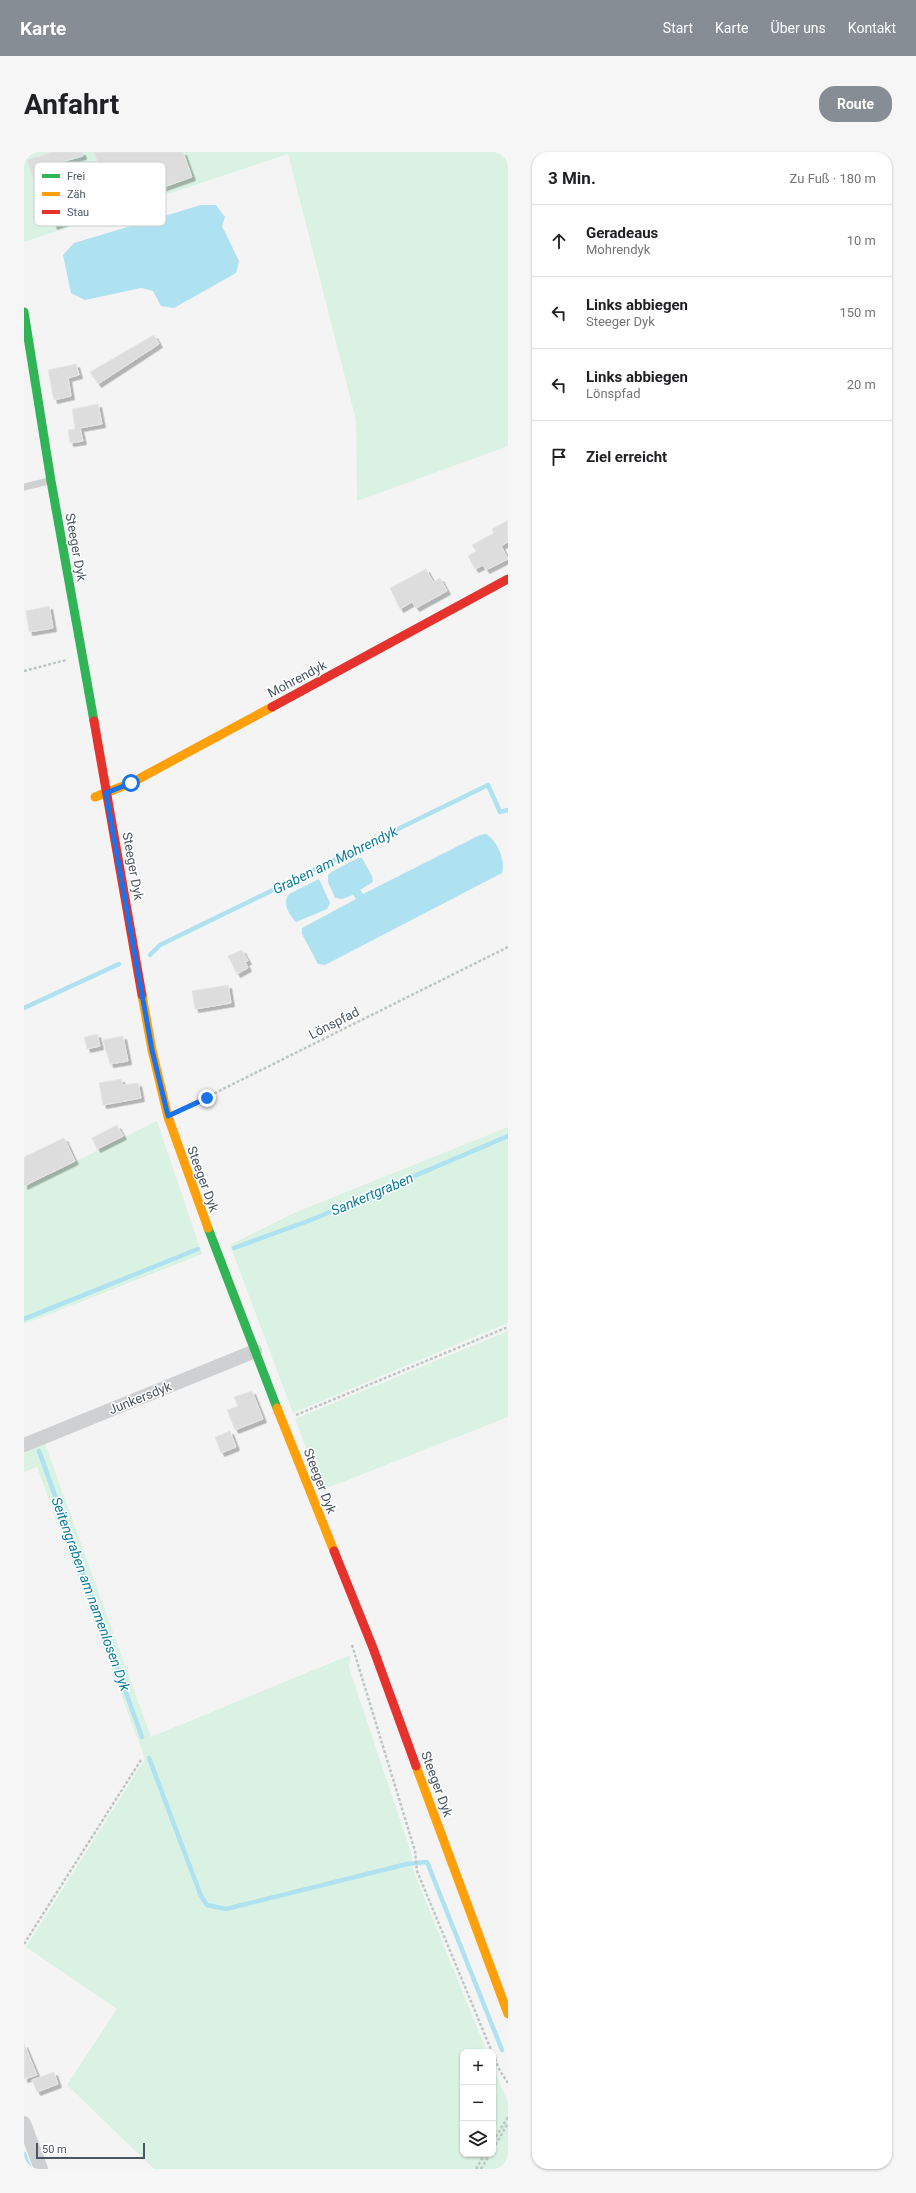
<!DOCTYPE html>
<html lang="de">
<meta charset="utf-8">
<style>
:root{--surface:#fff;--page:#f6f6f6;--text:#202124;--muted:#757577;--line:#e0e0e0;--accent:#868d94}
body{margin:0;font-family:Roboto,sans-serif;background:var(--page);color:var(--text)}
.controls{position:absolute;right:12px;bottom:12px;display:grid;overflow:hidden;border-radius:8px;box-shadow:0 1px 3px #0004}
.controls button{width:36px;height:36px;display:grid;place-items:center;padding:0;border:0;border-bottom:1px solid var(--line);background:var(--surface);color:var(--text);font:20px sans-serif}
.scale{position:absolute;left:12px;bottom:10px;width:109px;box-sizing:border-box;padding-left:4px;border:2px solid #4a5661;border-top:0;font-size:11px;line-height:14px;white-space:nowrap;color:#4a5661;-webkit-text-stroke:3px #fff;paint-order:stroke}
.stop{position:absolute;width:12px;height:12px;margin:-9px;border:3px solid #1a73e8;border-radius:50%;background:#fff}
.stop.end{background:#1a73e8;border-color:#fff;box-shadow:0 1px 4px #0008}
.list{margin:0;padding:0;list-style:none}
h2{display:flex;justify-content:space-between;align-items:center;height:52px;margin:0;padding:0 16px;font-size:17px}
h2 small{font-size:13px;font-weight:400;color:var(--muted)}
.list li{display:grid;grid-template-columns:26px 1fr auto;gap:12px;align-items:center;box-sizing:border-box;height:72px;padding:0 16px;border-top:1px solid var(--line)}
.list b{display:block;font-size:15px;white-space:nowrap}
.list p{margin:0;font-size:13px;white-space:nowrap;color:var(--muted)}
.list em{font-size:13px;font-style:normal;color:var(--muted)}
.icon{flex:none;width:22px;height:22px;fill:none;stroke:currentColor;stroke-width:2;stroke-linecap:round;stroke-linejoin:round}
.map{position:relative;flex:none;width:484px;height:2017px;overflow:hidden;border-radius:16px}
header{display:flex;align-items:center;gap:24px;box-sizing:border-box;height:56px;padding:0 20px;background:var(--accent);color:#fff}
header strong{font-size:19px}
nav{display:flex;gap:22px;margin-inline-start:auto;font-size:14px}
.intro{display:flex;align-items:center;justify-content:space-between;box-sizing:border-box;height:96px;padding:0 24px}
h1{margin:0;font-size:28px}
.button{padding:10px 18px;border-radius:16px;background:var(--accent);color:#fff;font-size:14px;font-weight:700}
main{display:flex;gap:24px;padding:0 24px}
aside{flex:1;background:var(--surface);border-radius:16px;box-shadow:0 1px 3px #0004}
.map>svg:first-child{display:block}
</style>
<header>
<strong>Karte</strong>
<nav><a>Start</a><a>Karte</a><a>Über uns</a><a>Kontakt</a></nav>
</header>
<div class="intro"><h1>Anfahrt</h1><a class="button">Route</a></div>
<main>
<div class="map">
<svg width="484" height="2017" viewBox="0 0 484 2017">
<defs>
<filter id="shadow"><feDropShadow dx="3.5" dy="3.5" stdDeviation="0" flood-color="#0004"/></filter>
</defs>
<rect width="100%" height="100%" fill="#f4f4f4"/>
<!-- green -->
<g fill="#d9f2e3">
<polygon points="0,0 484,0 484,294 333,349 332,268 264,2 0,90"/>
<polygon points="133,969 178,1102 0,1172 0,1035"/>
<polygon points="484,975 484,1171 269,1261 206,1093 270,1061"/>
<polygon points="484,1179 484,1265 298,1338 271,1267"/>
<polygon points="21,1292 127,1585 326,1503 325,1516 387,1700 389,1718 463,1900 439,1900 439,2002 469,2002 469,1914 484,1951 484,2017 130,2017 43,1933 93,1857 2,1795 121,1607 13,1315 0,1320 0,1301"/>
</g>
<!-- water -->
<g fill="#aee2f0">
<polygon points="177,53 192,53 201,65 198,74 215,109 212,121 150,156 137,154 129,139 117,136 61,148 47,141 39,103 50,91"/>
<path d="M462 682C473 688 482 709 478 721L301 813 294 812 278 782V776L332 747 329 743 318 747 311 746 304 730V723L309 719 334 706H338L348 724 349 730 336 738 339 742 456 683Z"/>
<path d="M295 727 306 751 303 757 272 770C265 763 258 751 265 742Z"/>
</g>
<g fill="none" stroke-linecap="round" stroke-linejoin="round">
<!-- stream -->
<g stroke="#aee2f0" stroke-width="4.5">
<polyline points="126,803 136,793 464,633 476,660 484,658"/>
<polyline points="0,856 95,812"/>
<polyline points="210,1096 287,1068 484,984"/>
<polyline points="0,1167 174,1097"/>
<polyline points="15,1299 118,1585"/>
<polyline points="125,1606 177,1744 183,1753 202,1757 383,1712 403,1710 478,1898"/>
<polyline points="0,2002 6,2017"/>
</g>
</g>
<!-- building -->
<g fill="#ddddde" stroke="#e5e6e7" filter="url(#shadow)">
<polygon points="28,0 58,0 59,4 34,11 37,20 10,29 3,8"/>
<polygon points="70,0 159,0 168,25 30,74 23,53 36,49 32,37 77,21"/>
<polygon points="130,183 135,192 74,232 66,220"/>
<polygon points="52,212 55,223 44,226 47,244 30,248 24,218"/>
<polygon points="74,252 78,272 56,276 59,289 46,291 44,278 51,277 48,257"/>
<polygon points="484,368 484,390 477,394 484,407 462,418 459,413 451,417 444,404 452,399 448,393 470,381 468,377"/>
<polygon points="402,417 409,430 416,426 423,439 392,456 388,450 376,457 366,436"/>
<polygon points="25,454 29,476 5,480 2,459"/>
<polygon points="218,798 224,809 221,810 224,816 213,822 204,804"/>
<polygon points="204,833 207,851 171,857 168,839"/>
<polygon points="73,882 76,894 63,897 60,885"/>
<polygon points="99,884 104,909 86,912 79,888"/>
<polygon points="97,927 99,933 114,931 117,946 79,953 75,931"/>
<polygon points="93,973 99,984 73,997 68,986"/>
<polygon points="40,986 51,1009 0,1034 0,1005"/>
<polygon points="228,1239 239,1267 211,1278 203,1258 214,1254 210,1245"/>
<polygon points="206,1279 212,1295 197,1301 191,1285"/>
<polygon points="0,1892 13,1923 0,1927"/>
<polygon points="30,1920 34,1932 13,1940 8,1928"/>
</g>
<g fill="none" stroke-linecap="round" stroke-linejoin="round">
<!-- path -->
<g stroke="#bcc7c4" stroke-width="2.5" stroke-dasharray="3 2" stroke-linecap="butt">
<polyline points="0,519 42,508"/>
<polyline points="159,957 484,795"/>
<polyline points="272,1263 484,1175"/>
<polyline points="328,1493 391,1699 393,1719 468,1900"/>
<polyline points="0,1792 117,1608"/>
<polyline points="469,1902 476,1919 484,1931"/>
<polyline points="469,1989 484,1965"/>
<polyline points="469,1997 484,1971"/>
<polyline points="452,2017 461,2002"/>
<polyline points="457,2017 466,2002"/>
</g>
<!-- lane -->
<polyline stroke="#ced0d2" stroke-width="7" points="0,335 25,329"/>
<!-- street -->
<g stroke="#ced0d2" stroke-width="14">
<polyline points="0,1293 231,1199"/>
<polyline points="0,1971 17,2017"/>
</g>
<!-- fast -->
<g stroke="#30b455" stroke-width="9">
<polyline points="0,160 27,329 70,569"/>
<polyline points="184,1076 253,1256"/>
</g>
<!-- slow -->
<g stroke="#ff9f0a" stroke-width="9">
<polyline points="71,645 107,631 248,555"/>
<polyline points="118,843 128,898 144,965 184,1076"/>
<polyline points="253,1256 310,1399"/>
<polyline points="392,1614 484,1862"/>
</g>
<!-- jam -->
<g stroke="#e5322d" stroke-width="9">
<polyline points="248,555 484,427"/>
<polyline points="70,569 118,843"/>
<polyline points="310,1399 349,1496 392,1614"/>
</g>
</g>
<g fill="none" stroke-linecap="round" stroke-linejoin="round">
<!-- route -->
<polyline stroke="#1a73e8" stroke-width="5" points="107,631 82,641 128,898 144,964 183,946"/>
</g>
<g text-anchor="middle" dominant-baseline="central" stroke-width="3" stroke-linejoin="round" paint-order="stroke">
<!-- street labels -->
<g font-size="13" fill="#4a5661" stroke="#fff">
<text transform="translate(52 395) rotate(80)">Steeger Dyk</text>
<text transform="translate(273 527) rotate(-28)">Mohrendyk</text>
<text transform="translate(109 714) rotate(80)">Steeger Dyk</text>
<text transform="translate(310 871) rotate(-27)">Lönspfad</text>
<text transform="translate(179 1027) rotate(70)">Steeger Dyk</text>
<text transform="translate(116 1246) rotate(-22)">Junkersdyk</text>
<text transform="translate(296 1329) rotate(69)">Steeger Dyk</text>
<text transform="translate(413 1632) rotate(70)">Steeger Dyk</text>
</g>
<!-- water labels -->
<g font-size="14" font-style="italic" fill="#0c7c9b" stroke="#fff">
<text transform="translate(311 708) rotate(-26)">Graben am Mohrendyk</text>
<text transform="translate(348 1042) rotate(-23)">Sankertgraben</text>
<text transform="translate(67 1442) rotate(70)">Seitengraben am namenlosen Dyk</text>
</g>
</g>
<!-- legend -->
<rect x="10" y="10" width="132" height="64" rx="6" fill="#fff" stroke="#c9ccd0" stroke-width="1"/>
<rect x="18" y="22" width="18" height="4" fill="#30b455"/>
<rect x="18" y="40" width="18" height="4" fill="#ff9f0a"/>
<rect x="18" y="58" width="18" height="4" fill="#e5322d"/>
<g font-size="11" fill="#4a5661">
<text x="43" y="28">Frei</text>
<text x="43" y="46">Zäh</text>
<text x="43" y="64">Stau</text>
</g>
</svg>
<div class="controls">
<button>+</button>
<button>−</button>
<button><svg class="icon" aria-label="layers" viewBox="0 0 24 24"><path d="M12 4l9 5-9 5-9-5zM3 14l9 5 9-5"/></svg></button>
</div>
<div class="scale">50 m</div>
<div class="stop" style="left:107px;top:631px"></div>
<div class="stop end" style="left:183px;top:946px"></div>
</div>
<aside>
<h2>3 Min.<small>Zu Fuß · 180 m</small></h2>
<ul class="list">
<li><svg class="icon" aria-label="ahead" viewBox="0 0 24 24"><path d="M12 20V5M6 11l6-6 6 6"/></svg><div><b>Geradeaus</b><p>Mohrendyk</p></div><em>10 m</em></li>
<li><svg class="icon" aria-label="left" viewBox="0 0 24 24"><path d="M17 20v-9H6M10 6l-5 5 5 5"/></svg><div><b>Links abbiegen</b><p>Steeger Dyk</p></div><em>150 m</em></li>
<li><svg class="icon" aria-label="left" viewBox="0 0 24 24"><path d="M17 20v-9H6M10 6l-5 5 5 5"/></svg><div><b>Links abbiegen</b><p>Lönspfad</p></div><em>20 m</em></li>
<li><svg class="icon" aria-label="arrive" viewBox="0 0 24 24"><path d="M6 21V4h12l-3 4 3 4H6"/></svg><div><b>Ziel erreicht</b></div></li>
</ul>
</aside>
</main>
